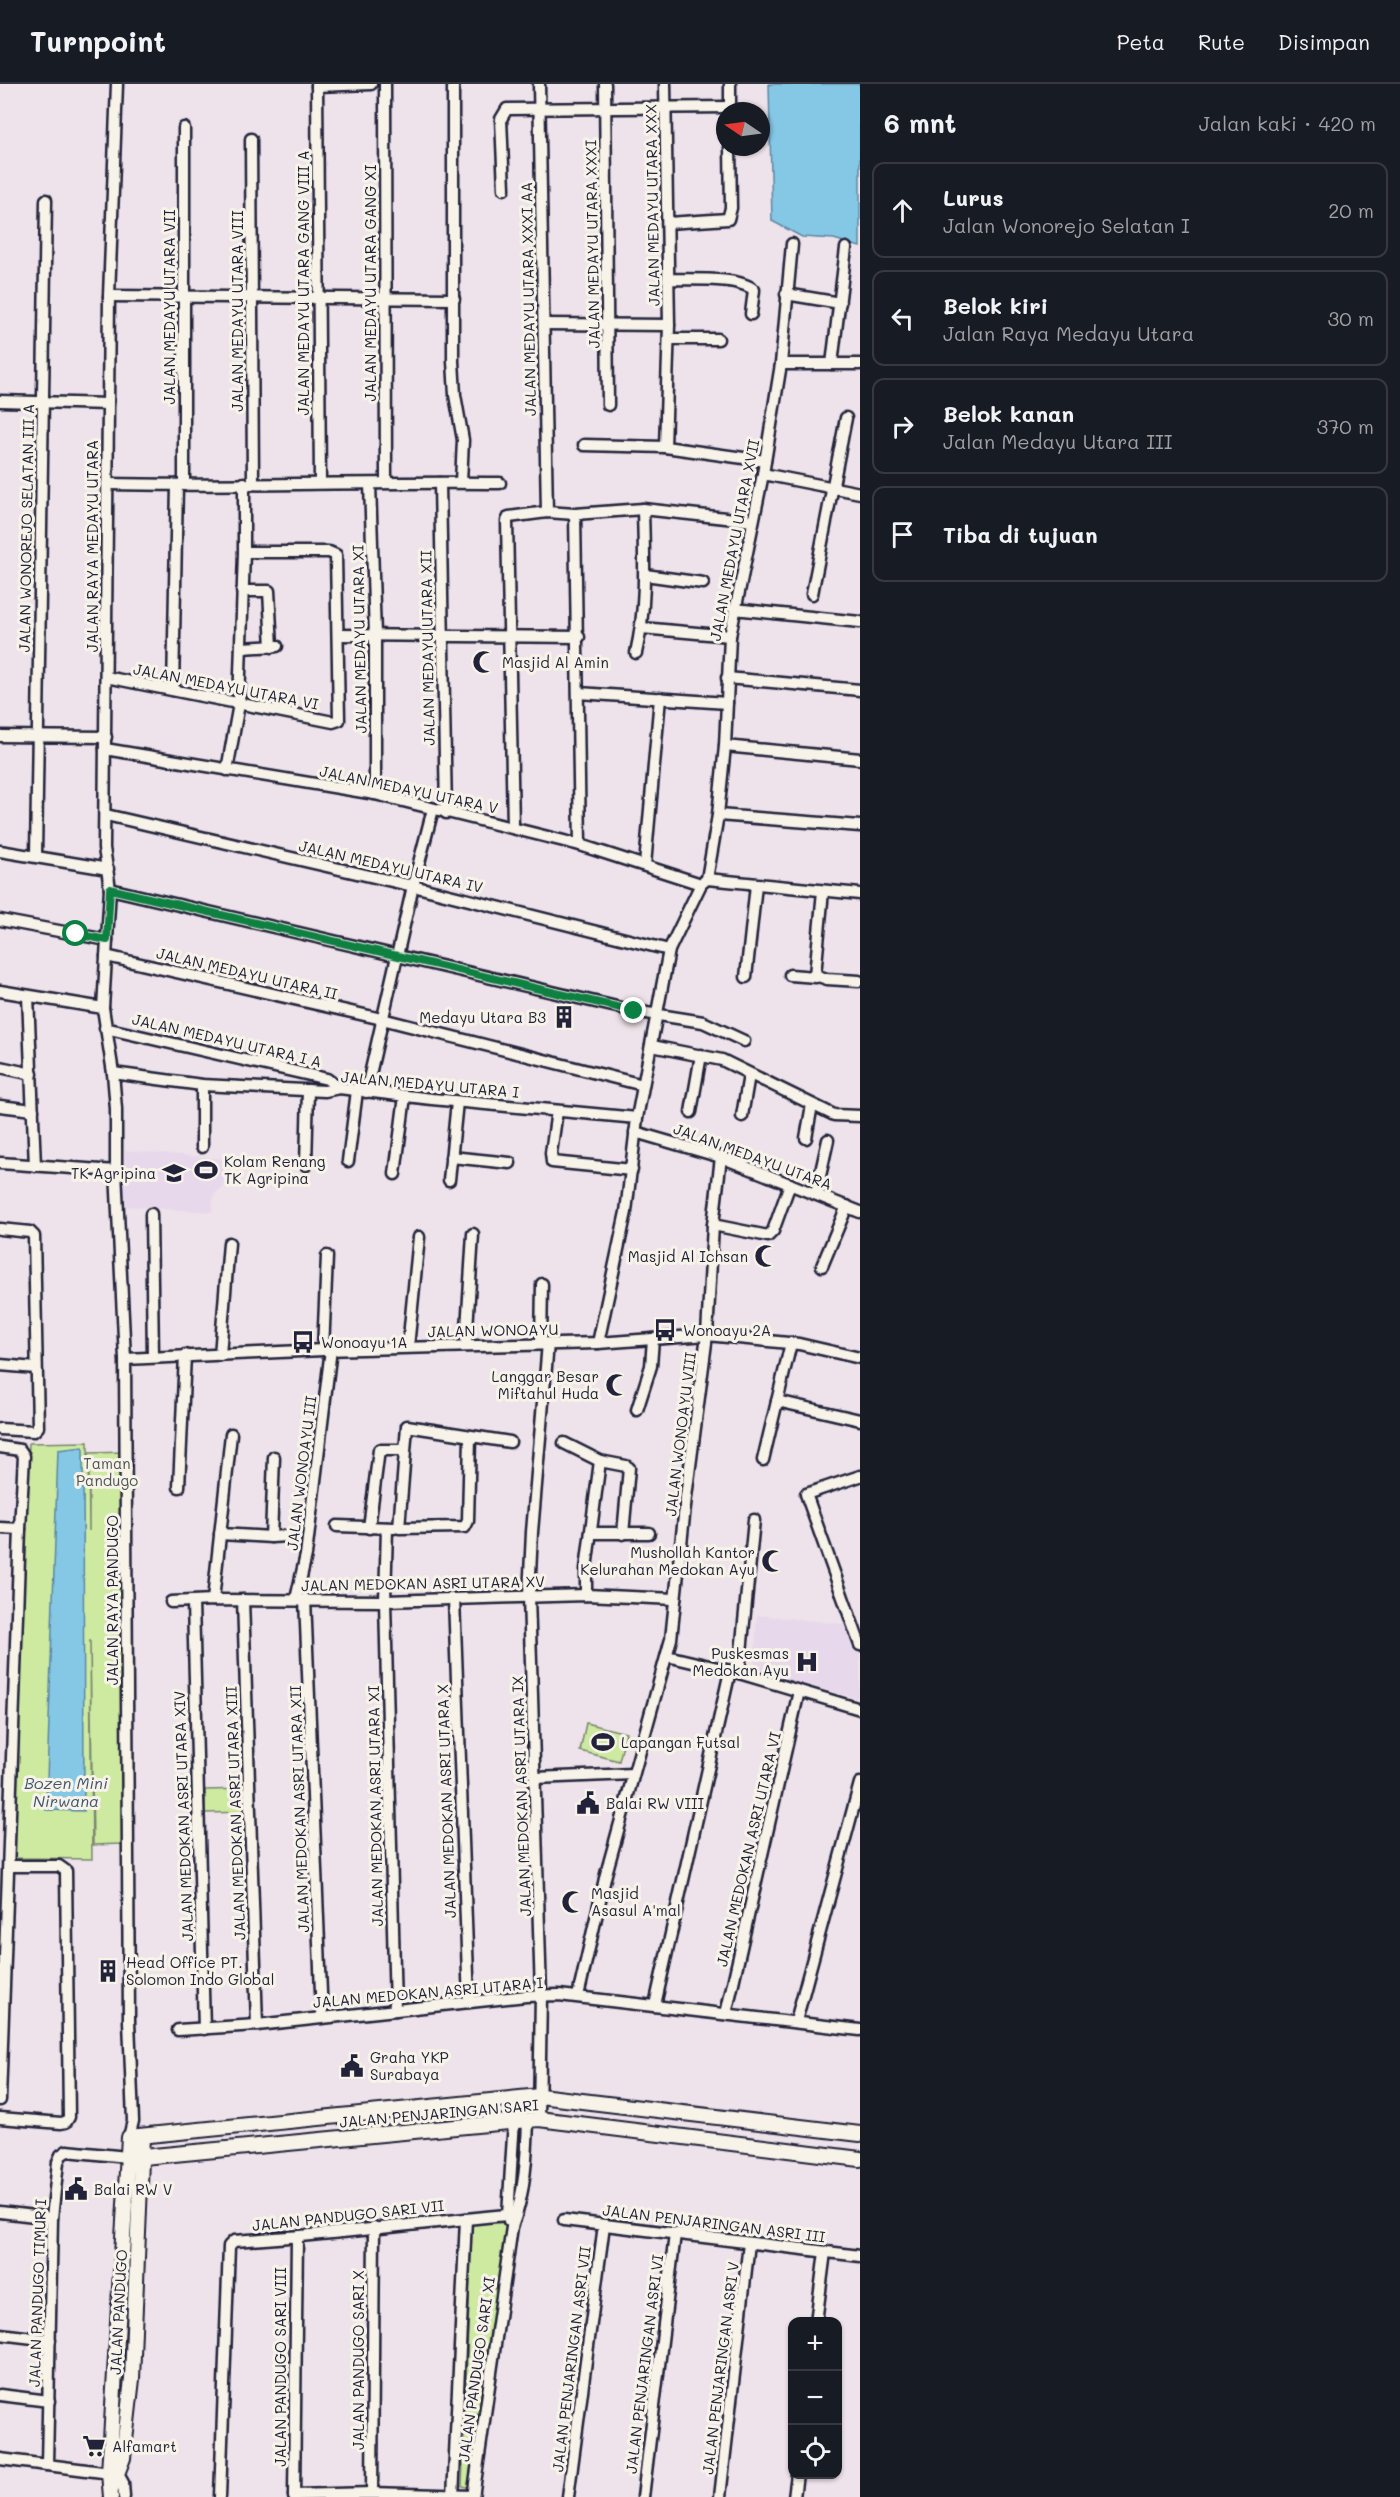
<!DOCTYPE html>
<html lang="id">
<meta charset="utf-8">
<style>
:root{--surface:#171b24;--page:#242831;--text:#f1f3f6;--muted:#9ea1a6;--line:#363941}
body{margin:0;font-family:Mali,sans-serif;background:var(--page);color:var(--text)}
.controls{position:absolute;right:18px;bottom:18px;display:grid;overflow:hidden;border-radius:12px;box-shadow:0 2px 4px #0004}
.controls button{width:54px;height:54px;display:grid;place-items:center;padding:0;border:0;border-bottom:2px solid var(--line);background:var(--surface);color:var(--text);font:30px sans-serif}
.compass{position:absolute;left:716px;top:18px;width:54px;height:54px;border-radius:50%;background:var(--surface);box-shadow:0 2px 4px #0004;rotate:283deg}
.stop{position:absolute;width:18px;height:18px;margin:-14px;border:4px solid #0b8043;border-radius:50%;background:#fff}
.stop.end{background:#0b8043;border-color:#fff;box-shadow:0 2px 6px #0008}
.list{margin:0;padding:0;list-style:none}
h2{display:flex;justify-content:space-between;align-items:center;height:78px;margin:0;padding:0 24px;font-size:26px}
h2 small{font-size:20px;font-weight:400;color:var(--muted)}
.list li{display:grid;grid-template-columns:39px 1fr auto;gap:18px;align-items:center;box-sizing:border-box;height:96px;margin:0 12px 12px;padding:0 12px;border:2px solid var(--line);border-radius:12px}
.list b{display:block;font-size:22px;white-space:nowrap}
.list p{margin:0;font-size:20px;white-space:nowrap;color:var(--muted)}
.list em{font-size:20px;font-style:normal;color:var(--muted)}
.icon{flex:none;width:33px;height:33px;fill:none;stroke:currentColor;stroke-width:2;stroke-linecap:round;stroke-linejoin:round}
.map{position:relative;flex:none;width:860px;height:2413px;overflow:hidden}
header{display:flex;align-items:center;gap:36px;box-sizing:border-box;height:84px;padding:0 30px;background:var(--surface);border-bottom:2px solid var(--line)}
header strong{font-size:28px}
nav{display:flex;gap:33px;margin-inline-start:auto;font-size:21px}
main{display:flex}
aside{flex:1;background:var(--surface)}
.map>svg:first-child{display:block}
</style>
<header>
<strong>Turnpoint</strong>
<nav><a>Peta</a><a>Rute</a><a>Disimpan</a></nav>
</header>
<main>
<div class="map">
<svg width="860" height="2413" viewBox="0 0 860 2413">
<rect width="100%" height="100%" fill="#eee3ea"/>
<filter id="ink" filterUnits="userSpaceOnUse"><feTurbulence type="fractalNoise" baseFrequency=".0167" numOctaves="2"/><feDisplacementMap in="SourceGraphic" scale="12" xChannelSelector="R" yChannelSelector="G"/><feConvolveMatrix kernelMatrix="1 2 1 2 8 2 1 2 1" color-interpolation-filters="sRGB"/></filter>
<g filter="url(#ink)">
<!-- built -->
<g fill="#e8d8eb">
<polygon points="125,1066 226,1075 223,1104 214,1110 212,1128 123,1122"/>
<polygon points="757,1531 853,1541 860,1569 860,1615 754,1587"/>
</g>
<!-- green -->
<g fill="#cdeaa0" stroke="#78866e" stroke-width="1.5">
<polygon points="88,1358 89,1447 89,1369 126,1368 122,1760 93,1761 90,1556 92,1775 14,1774 29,1359"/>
<polygon points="586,1639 626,1649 619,1677 580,1667"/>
<polygon points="247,1705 248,1728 205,1729 205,1706"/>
<polygon points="472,2137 508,2139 473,2404 462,2402"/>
</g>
<!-- water -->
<g fill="#85c8e6" stroke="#5d86a2" stroke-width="1.5">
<polygon points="769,0 860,0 860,163 834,155 802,153 772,137"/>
<polygon points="83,1363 84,1727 46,1726 58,1366"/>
</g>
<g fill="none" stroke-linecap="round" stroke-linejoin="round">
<!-- minor casing -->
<g stroke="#22223b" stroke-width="15">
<g id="minor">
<polyline points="117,0 109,212 104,764 110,805 103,924 113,989 116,1025 116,1087 125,1275 129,1937 133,2037 129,2053"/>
<polyline points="317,0 320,398"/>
<polyline points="385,0 386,398"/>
<polyline points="453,0 453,277 455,311 463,356 461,398"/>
<polyline points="539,0 547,428"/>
<polyline points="605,0 608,321"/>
<polyline points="665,0 669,241 665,363"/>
<polyline points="730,0 730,27"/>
<polyline points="317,2 371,0"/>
<polyline points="184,44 184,401"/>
<polyline points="251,55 253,399"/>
<polyline points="504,105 501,35 507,25 730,23"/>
<polyline points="668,139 728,135 731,124 730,63"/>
<path d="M668 195C689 196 739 192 754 206L751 230"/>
<polyline points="786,210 840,219"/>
<polyline points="109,212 454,215"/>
<polyline points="544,240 669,241"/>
<polyline points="669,255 718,255"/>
<polyline points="781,280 860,280"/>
<polyline points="832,280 846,164"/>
<polyline points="0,317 108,320"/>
<polyline points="584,361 665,363 765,377"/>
<polyline points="763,390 860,409"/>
<polyline points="440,399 446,729"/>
<path d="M107 400C238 403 369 397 500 399"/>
<polyline points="370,400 375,551 375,710"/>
<polyline points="575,430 580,761"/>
<polyline points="645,491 703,499"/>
<polyline points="242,507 269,507 272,563"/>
<polyline points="812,510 846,334"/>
<polyline points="734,525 860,538"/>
<polyline points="642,544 730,552"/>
<polyline points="338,551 579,553"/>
<polyline points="241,564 277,562"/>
<path d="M636 569C647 522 644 473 643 425"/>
<polyline points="106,593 333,638 339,636 336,471 329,468 244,468"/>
<polyline points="727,594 860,606"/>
<polyline points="173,606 177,401"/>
<polyline points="579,609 727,619"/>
<polyline points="0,652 106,653"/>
<polyline points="725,662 860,675"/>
<polyline points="105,665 375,710 580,761 701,800"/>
<polyline points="227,686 239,620 244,468 244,399"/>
<polyline points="106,731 413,802 669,866"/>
<polyline points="718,731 860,742"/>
<polyline points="513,743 507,437 509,433 547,428 575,430 643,425 753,437"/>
<polyline points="0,767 108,785"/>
<polyline points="36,772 46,116"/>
<polyline points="645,781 660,614"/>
<polyline points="707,795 718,731 725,662 730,552 763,390 781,280 792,160"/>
<polyline points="707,795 860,810"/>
<polyline points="110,805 634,927 703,938 744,957"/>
<polyline points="823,807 815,891 827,895 859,897"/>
<polyline points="0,836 107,856"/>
<polyline points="106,872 382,935 643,1001"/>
<polyline points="790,891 816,893"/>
<polyline points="746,893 756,801"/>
<polyline points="0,907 103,924"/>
<polyline points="28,912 35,1082"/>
<polyline points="105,944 327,995 339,1004"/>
<polyline points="652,962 722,976 834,1031 860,1032"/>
<polyline points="0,983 32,990"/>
<polyline points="113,989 202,1001 325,1007 339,1004 432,1015 637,1034"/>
<polyline points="202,1001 202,1063"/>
<polyline points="366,1008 413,802 433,725"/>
<polyline points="0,1022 33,1026"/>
<polyline points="557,1027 551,1069 552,1078 632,1086"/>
<polyline points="691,1028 701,971"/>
<polyline points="742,1032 749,991"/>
<polyline points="635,1048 721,1073 860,1128"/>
<polyline points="806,1054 812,1021"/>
<polyline points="451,1073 510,1079"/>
<polyline points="348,1077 357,1007"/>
<polyline points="0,1079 116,1087"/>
<polyline points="306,1081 308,1006"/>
<polyline points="395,1090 405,1012"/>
<polyline points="449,1096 457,1018"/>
<polyline points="816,1110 828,1056"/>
<polyline points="151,1130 153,1272"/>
<polyline points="713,1141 768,1152 773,1147 790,1100"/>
<polyline points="0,1145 30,1148 34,1152 38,1343 34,1347 0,1345"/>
<polyline points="822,1182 847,1122"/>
<polyline points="541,1259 542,1200"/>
<polyline points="598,1259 626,1128 637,1034 669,866 701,800 707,795"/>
<polyline points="466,1261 473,1150"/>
<polyline points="408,1263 419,1153"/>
<polyline points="323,1266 327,1172"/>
<polyline points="220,1271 229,1159"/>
<polyline points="125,1275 323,1266 598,1259 707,1251 799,1260 860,1274"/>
<polyline points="0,1281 36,1284"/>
<polyline points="777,1317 860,1336"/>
<polyline points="637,1326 651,1282 653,1255"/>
<polyline points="470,1353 468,1437 465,1443 399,1444 407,1342 510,1358"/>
<polyline points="564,1359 600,1377 626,1382 629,1384 623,1450"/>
<polyline points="0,1363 20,1366 24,1372 20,1445 0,2016"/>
<polyline points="763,1376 791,1259"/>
<polyline points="860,1392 806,1410 860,1561"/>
<polyline points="179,1403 185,1271"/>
<polyline points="337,1442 394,1444"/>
<polyline points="0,1444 20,1445"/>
<polyline points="369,1444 379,1366 404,1366"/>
<polyline points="387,1444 385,1517 395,1926"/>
<polyline points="591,1449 649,1449"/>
<polyline points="220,1450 271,1453 274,1373"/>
<polyline points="271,1453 287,1452"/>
<polyline points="586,1511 586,1485 600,1377"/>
<polyline points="296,1515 306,1471 331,1265"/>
<polyline points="305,1515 322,1933"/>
<polyline points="454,1515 469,1918"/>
<polyline points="213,1516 231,1350"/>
<polyline points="243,1516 257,1941"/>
<polyline points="171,1518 213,1516 385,1517 586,1511 675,1515"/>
<polyline points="193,1518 204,1945"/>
<polyline points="667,1572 739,1589 860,1625"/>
<polyline points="739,1589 754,1436"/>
<polyline points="535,1694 633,1690"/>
<polyline points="578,1912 606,1790 671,1555 686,1413 707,1251 713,1141 721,1073"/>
<polyline points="655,1921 730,1587"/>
<polyline points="726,1930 799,1607"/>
<polyline points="796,1937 860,1699"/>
<polyline points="178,1946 257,1941 526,1912 559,1911 860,1946"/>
<polyline points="0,2034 61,2039 66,2038 69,2033 66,1787 59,1782 9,1782"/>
<polyline points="539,2035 541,1911 529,1512 532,1448 548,1259"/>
<polyline points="0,2128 52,2134"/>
<polyline points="564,2136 860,2172"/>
<polyline points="509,2137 508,2131 514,2036"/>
<polyline points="816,2238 825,2168"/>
<polyline points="0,2250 50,2256"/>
<polyline points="0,2311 49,2317"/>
<polyline points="0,2375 118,2390 123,2399 124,2413"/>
<polyline points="47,2381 52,2134 58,2078 61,2071 67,2067 127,2073"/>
<polyline points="372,2409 374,2143"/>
<polyline points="294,2411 372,2409 473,2412"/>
<path d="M220 2413 229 2162 234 2157C326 2152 416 2139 508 2131"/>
<polyline points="294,2413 297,2154"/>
<polyline points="453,2413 466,2135"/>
<path d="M473 2413 512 2143C525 2110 527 2070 528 2035"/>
<polyline points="568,2413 604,2141"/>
<polyline points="643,2413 675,2150"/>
<polyline points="720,2413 749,2159"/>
<polyline points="794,2413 797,2390"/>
</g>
</g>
<!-- tertiary casing -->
<g stroke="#22223b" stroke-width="18">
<g id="tertiary">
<polyline points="127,2073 143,2073 539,2035 860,2075"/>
<polyline points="112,2403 123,2374 132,2295 142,2052"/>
<polyline points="111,2413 109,2389 129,2053 540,2012 860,2050"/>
</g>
</g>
<!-- minor -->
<use href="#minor" stroke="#f7f3e8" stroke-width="10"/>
<!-- tertiary -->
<use href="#tertiary" stroke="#f7f3e8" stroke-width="14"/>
</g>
</g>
<g fill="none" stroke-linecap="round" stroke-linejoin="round" filter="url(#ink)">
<!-- route -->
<polyline stroke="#0b8043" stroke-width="8" points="76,850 107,856 110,805 634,927"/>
</g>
<!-- icons -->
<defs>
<g id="mosque-bare" transform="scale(1.8)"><path d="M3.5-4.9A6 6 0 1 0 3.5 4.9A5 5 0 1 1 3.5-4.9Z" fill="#22223b" stroke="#f7f3e8" stroke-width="2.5" paint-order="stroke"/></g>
<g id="building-bare" transform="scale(1.8)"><path d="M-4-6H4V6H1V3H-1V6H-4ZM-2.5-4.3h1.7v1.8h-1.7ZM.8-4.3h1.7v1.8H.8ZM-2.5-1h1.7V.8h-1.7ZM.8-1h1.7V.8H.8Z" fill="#22223b" stroke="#f7f3e8" stroke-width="2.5" paint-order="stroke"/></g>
<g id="stadium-bare" transform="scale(1.8)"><path d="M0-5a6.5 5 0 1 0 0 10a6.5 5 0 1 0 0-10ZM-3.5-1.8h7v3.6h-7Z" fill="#22223b" stroke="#f7f3e8" stroke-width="2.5" paint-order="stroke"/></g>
<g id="school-bare" transform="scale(1.8)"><path d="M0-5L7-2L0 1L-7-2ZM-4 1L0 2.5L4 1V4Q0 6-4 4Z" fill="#22223b" stroke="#f7f3e8" stroke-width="2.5" paint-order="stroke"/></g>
<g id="bus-bare" transform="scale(1.8)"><path d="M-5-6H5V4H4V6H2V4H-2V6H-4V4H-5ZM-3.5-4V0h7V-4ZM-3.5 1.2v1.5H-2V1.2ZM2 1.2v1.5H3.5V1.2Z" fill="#22223b" stroke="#f7f3e8" stroke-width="2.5" paint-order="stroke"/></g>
<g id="hospital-bare" transform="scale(1.8)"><path d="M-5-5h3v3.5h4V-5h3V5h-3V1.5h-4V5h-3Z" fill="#22223b" stroke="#f7f3e8" stroke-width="2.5" paint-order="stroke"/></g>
<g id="civic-bare" transform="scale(1.8)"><path d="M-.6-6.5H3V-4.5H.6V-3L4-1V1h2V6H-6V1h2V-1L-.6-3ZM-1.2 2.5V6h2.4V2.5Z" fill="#22223b" stroke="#f7f3e8" stroke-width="2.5" paint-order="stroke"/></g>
<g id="supermarket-bare" transform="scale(1.8)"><path d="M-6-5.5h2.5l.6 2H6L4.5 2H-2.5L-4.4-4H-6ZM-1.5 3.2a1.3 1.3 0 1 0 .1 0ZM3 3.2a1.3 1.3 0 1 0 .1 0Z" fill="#22223b" stroke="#f7f3e8" stroke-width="2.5" paint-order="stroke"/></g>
</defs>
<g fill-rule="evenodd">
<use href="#mosque-bare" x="484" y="578"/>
<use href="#building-bare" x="564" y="933"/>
<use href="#stadium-bare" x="206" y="1086"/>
<use href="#school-bare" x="174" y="1089"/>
<use href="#mosque-bare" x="766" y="1172"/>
<use href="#bus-bare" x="665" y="1246"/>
<use href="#bus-bare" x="303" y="1258"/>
<use href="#mosque-bare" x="617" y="1301"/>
<use href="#mosque-bare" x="773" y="1477"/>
<use href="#hospital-bare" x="807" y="1578"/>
<use href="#stadium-bare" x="603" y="1658"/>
<use href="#civic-bare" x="588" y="1719"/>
<use href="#mosque-bare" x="573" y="1818"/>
<use href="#building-bare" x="108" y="1887"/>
<use href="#civic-bare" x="352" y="1982"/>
<use href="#civic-bare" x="76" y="2105"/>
<use href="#supermarket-bare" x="94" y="2362"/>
</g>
<g text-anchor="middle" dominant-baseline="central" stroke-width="6" stroke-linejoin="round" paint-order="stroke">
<!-- street labels -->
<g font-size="15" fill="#22223b" stroke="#f7f3e8">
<text transform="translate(652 121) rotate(-91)">JALAN MEDAYU UTARA XXX</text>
<text transform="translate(592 160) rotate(-91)">JALAN MEDAYU UTARA XXXI</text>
<text transform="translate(303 199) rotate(-90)">JALAN MEDAYU UTARA GANG VIII A</text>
<text transform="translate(370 199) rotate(-90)">JALAN MEDAYU UTARA GANG XI</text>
<text transform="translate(528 215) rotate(-91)">JALAN MEDAYU UTARA XXXI AA</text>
<text transform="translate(169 223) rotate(-90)">JALAN MEDAYU UTARA VII</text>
<text transform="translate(237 227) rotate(-90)">JALAN MEDAYU UTARA VIII</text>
<text transform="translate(26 444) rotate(-89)">JALAN WONOREJO SELATAN III A</text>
<text transform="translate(734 456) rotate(-79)">JALAN MEDAYU UTARA XVII</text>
<text transform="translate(92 462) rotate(-90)">JALAN RAYA MEDAYU UTARA</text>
<text transform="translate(359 555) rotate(-91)">JALAN MEDAYU UTARA XI</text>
<text transform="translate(427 564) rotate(-91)">JALAN MEDAYU UTARA XII</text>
<text transform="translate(226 602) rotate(11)">JALAN MEDAYU UTARA VI</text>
<text transform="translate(409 705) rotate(12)">JALAN MEDAYU UTARA V</text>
<text transform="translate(391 782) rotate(13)">JALAN MEDAYU UTARA IV</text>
<text transform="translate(247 889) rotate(13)">JALAN MEDAYU UTARA II</text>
<text transform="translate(227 956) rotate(13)">JALAN MEDAYU UTARA I A</text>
<text transform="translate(430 1000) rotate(5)">JALAN MEDAYU UTARA I</text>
<text transform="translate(753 1072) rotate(20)">JALAN MEDAYU UTARA</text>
<text transform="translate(493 1246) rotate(-1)">JALAN WONOAYU</text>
<text transform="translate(680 1350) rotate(-83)">JALAN WONOAYU VIII</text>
<text transform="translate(301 1389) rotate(-83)">JALAN WONOAYU III</text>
<text transform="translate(423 1499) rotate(-1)">JALAN MEDOKAN ASRI UTARA XV</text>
<text transform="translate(112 1516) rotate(-90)">JALAN RAYA PANDUGO</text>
<text transform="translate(521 1712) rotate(-92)">JALAN MEDOKAN ASRI UTARA IX</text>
<text transform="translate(446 1717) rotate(-92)">JALAN MEDOKAN ASRI UTARA X</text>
<text transform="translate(375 1722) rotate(-91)">JALAN MEDOKAN ASRI UTARA XI</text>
<text transform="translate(299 1725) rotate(-92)">JALAN MEDOKAN ASRI UTARA XII</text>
<text transform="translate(235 1729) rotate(-92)">JALAN MEDOKAN ASRI UTARA XIII</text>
<text transform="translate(183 1732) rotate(-92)">JALAN MEDOKAN ASRI UTARA XIV</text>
<text transform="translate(748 1765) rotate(-77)">JALAN MEDOKAN ASRI UTARA VI</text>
<text transform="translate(428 1908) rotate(-5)">JALAN MEDOKAN ASRI UTARA I</text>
<text transform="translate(439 2029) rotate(-5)">JALAN PENJARINGAN SARI</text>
<text transform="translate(348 2131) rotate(-6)">JALAN PANDUGO SARI VII</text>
<text transform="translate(714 2139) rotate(7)">JALAN PENJARINGAN ASRI III</text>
<text transform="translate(37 2209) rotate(-88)">JALAN PANDUGO TIMUR I</text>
<text transform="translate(118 2228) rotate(-87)">JALAN PANDUGO</text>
<text transform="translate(571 2275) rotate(-83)">JALAN PENJARINGAN ASRI VII</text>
<text transform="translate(358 2276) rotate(-90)">JALAN PANDUGO SARI X</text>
<text transform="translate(644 2280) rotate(-83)">JALAN PENJARINGAN ASRI VI</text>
<text transform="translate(280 2283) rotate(-90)">JALAN PANDUGO SARI VIII</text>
<text transform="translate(720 2284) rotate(-83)">JALAN PENJARINGAN ASRI V</text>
<text transform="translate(476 2285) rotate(-82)">JALAN PANDUGO SARI XI</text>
</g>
<!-- poi labels -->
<g font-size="15" fill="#22223b" stroke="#f7f3e8" text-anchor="start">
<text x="502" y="578">Masjid Al Amin</text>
<text x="546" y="933" text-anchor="end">Medayu Utara B3</text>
<text x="224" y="1077">Kolam Renang<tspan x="224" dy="17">TK Agripina</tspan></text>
<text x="156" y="1089" text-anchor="end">TK Agripina</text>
<text x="748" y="1172" text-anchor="end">Masjid Al Ichsan</text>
<text x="683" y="1246">Wonoayu 2A</text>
<text x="321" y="1258">Wonoayu 1A</text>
<text x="599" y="1292" text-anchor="end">Langgar Besar<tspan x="599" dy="17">Miftahul Huda</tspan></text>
<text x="755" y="1468" text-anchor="end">Mushollah Kantor<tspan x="755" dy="17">Kelurahan Medokan Ayu</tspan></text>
<text x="789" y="1569" text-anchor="end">Puskesmas<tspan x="789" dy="17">Medokan Ayu</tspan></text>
<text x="621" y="1658">Lapangan Futsal</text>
<text x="606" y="1719">Balai RW VIII</text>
<text x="591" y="1809">Masjid<tspan x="591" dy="17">Asasul A'mal</tspan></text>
<text x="126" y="1878">Head Office PT.<tspan x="126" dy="17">Solomon Indo Global</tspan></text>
<text x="370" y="1973">Graha YKP<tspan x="370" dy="17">Surabaya</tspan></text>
<text x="94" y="2105">Balai RW V</text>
<text x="112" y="2362">Alfamart</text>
</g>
<!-- park labels -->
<g font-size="15" fill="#4d5454" stroke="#f7f3e8">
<text x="107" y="1379">Taman<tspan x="107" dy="17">Pandugo</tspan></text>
</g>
<!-- water labels -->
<g font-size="16" font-style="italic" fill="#40546e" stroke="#f7f3e8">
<text x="66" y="1698">Bozen Mini<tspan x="66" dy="18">Nirwana</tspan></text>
</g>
</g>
</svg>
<div class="controls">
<button>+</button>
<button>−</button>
<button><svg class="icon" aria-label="locate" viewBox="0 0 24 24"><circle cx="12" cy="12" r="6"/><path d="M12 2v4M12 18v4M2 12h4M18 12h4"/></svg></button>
</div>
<svg class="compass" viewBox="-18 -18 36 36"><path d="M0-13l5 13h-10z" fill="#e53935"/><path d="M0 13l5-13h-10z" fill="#9ea1a6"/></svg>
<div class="stop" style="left:76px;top:850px"></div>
<div class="stop end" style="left:634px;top:927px"></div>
</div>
<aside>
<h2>6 mnt<small>Jalan kaki · 420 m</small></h2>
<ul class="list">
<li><svg class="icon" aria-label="ahead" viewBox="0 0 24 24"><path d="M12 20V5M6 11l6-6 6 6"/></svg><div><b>Lurus</b><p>Jalan Wonorejo Selatan I</p></div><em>20 m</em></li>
<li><svg class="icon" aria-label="left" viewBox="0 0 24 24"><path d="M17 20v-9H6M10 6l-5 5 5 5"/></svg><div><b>Belok kiri</b><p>Jalan Raya Medayu Utara</p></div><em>30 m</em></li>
<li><svg class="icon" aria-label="right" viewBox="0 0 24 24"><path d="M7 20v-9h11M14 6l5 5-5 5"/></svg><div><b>Belok kanan</b><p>Jalan Medayu Utara III</p></div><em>370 m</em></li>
<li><svg class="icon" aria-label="arrive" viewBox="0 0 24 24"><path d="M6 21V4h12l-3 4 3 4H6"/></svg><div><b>Tiba di tujuan</b></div></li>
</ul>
</aside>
</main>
